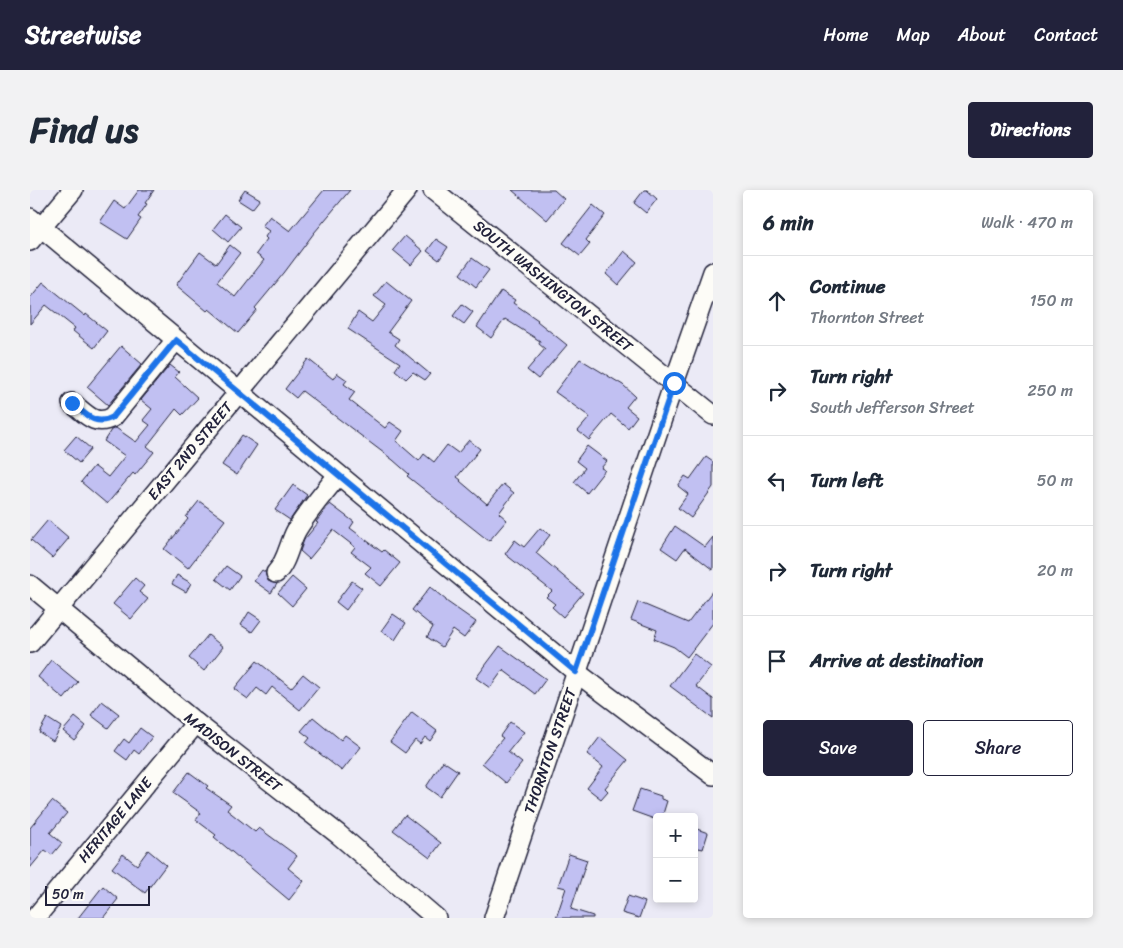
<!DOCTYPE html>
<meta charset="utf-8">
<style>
:root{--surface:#fff;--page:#f2f2f3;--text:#1f2937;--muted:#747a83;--line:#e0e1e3;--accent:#22223b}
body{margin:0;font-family:Sriracha,sans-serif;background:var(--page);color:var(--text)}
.controls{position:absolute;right:15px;bottom:15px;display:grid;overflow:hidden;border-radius:5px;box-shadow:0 2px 8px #0003}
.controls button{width:45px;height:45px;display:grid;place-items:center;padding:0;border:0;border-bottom:1px solid var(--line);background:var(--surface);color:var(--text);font:25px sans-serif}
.scale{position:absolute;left:15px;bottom:12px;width:105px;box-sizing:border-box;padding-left:5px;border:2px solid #22223b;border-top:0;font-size:14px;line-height:18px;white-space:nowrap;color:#22223b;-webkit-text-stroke:4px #fdfcf7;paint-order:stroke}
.stop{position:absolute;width:15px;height:15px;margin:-11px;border:4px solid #1a73e8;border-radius:50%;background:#fff}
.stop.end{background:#1a73e8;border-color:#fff;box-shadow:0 1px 5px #0008}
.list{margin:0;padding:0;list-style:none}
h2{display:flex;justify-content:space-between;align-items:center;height:65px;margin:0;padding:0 20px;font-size:21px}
h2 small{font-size:16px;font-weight:400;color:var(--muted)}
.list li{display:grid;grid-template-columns:32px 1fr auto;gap:15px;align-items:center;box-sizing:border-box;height:90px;padding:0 20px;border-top:1px solid var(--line)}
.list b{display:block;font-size:19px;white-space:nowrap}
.list p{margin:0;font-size:16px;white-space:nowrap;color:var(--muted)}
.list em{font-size:16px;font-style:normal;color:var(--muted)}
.actions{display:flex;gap:10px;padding:15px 20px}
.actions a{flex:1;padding:11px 0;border:1px solid var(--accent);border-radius:5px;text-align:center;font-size:18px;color:var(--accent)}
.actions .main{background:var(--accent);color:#fff}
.icon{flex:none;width:28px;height:28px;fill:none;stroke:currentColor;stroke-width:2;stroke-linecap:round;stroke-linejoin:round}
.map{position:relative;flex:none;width:683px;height:728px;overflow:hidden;border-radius:5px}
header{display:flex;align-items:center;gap:30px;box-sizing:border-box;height:70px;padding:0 25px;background:var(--accent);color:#fff}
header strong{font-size:24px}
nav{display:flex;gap:28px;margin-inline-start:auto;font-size:18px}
.intro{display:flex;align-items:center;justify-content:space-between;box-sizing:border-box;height:120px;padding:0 30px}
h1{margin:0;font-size:35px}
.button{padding:12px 22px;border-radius:5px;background:var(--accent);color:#fff;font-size:18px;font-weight:700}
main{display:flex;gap:30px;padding:0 30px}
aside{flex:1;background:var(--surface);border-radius:5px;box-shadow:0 2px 8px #0003}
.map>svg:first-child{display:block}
</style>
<header>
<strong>Streetwise</strong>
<nav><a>Home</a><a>Map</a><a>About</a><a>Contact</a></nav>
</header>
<div class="intro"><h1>Find us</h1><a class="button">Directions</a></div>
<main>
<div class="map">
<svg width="683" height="728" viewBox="0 0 683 728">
<rect width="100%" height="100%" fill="#ebeaf6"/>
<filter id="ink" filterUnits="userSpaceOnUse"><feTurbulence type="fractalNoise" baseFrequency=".02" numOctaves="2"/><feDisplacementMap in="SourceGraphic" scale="10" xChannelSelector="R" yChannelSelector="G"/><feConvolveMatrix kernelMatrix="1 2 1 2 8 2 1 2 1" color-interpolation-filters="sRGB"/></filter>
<g filter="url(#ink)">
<!-- building -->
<g fill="#c1c0f2" stroke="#22223b">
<polygon points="109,0 124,0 115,13 117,14 108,27 111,29 97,49 70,32 84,11 95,19"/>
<polygon points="215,0 230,9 222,19 208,10"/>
<polygon points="294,0 320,0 284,43 254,83 225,118 227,120 208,143 179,119 177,121 146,95 170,62 186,74 200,55 210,63 187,92 205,107 234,70 226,64 237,49 235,47 239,41 232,36 240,26 260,41"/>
<polygon points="482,0 524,0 534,9 517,30"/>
<polygon points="614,0 617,0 627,9 616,23 604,13"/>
<polygon points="563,15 575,25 556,50 560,54 550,66 533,53"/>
<polygon points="195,24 211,37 198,52 183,39"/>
<polygon points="375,46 393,61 381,75 363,60"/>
<polygon points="406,49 418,57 409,70 397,61"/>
<polygon points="594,61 607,72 588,95 576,84"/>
<polygon points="442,68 459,80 446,97 430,84"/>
<polygon points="356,91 381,111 358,142 369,149 365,155 400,184 395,190 383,182 376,189 365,180 370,173 318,139 328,122 342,132 356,115 344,106"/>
<polygon points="13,92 55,126 56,124 77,141 64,158 43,141 45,138 16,115 0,134 0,108"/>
<polygon points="471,101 485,110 483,113 508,130 507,131 537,155 508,189 497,180 515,159 509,154 510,151 475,129 461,148 447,137"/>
<polygon points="432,114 443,122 434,134 423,126"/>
<polygon points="91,156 112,174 78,215 57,197"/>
<polygon points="278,169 303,189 307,183 317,190 314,194 325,202 319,210 355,238 360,232 373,241 366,251 389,271 394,264 404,272 417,255 428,263 439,250 450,259 427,287 431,290 430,291 457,314 473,294 484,303 469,323 477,330 459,351 377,286 379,284 363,270 272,201 266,208 255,199"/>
<polygon points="550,169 593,195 605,206 596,217 607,226 598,238 581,224 559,250 548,241 560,227 525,202"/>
<polygon points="140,175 149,182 145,187 168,208 152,225 146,219 117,256 124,262 105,285 103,283 77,314 51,292 64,276 78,287 95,266 74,251 81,240 86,238 106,252 120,235 113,230 122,219 111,210"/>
<polygon points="212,245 227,255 207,285 192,275"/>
<polygon points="46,246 61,259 49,273 34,260"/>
<polygon points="557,256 577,271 571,278 575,280 557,303 544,292 555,278 546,271"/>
<polygon points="676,267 683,272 683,297 661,328 648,318 658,304 648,296 655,286 660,289"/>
<polygon points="263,295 277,305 260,330 245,320"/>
<polygon points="169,311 195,330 158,378 134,359 158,329 156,327"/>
<polygon points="300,314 324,332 320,338 352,362 354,360 370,373 351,396 335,383 341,377 321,362 325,357 303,340 279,369 270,361 274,350 288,333 286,332"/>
<polygon points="18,330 39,348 22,368 1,350"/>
<polygon points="645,336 675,357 683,347 683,380 655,358 647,369 631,358"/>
<polygon points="510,338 520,345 506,363 553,403 533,427 522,417 525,414 516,407 522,401 475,364 485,350 494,357"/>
<polygon points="196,376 210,386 200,400 186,389"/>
<polygon points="232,380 235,382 238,391 247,394 241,403 224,391"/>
<polygon points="147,385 161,393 156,402 142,394"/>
<polygon points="262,387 276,399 262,416 248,403"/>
<polygon points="105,388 114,396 109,402 118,409 101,429 83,414"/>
<polygon points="322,391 332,398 316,420 306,412"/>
<polygon points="400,397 416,410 416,411 446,432 434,448 423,440 412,457 397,447 403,437 382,420"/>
<polygon points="683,400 683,433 657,467 644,457 624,449 627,440 601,430 608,412 658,433"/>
<polygon points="219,422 231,430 222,442 211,435"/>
<polygon points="363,424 376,433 365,450 351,441"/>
<polygon points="178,445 193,457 174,481 159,468"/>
<polygon points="470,456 516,489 505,504 473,480 460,498 446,488"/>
<polygon points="664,464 681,477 666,496 683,509 683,528 640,496"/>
<polygon points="21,470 48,492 34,509 8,487"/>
<polygon points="227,471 261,498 273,484 289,497 270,520 242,497 236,505 227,498 218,509 204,499"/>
<polygon points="72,511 89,524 78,538 61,525"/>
<polygon points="382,522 407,541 400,551 395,547 390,554 385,550 375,563 360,552"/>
<polygon points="45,527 56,536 44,550 33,541"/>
<polygon points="283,527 311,550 315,545 331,557 312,581 276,553 280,548 271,541"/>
<polygon points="17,528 31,537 23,551 9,542"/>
<polygon points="480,532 494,542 478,562 492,573 476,593 452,573 473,548 470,546"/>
<polygon points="110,538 122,547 109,564 104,560 97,570 85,561 94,549 99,553"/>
<polygon points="570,547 598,570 575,598 578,601 571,609 557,598 573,577 557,564"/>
<polygon points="413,571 428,581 410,607 396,597"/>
<polygon points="159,582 178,596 176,598 201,615 197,620 225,642 229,638 267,666 258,678 274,691 259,710 184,647 186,645 166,630 171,623 143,603"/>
<polygon points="610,599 631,606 631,609 637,611 632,627 627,627 627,630 602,621"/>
<polygon points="22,611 37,623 20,643 32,653 22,665 15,660 0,678 0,638"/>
<polygon points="375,625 411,653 400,668 363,640"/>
<polygon points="664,638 678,643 673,659 664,657"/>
<polygon points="118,660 136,675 115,703 82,678 93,664 107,675"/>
<polygon points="539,664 557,670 541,719 563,726 563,728 526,728 536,698 528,696"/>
<polygon points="73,696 88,709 73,728 48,728"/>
<polygon points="598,706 615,712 609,728 592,723"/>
</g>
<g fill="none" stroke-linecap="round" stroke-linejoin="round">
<!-- minor casing -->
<g stroke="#22223b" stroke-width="22">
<g id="minor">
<polyline points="403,0 683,225"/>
<polyline points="0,28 546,482 683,585"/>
<polyline points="0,51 43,0"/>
<path d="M42 213C56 224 65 237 83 227L146 150"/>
<path d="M246 383C257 372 259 354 266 341 277 322 295 302 308 285"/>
<polyline points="0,395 166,533 308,644 406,728"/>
<polyline points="0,453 377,0"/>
<polyline points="5,728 166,533"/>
<polyline points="464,728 644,193 683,82"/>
</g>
</g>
<!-- minor -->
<use href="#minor" stroke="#fdfcf7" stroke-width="19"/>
</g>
</g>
<g fill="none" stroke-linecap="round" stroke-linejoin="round" filter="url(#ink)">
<!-- route -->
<path stroke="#1a73e8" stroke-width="6" d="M42 213C56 224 65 237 83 227L146 150 546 482 644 193"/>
</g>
<g text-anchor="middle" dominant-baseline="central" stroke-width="5" stroke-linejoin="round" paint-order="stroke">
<!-- street labels -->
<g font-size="15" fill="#22223b" stroke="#fdfcf7">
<text transform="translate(523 96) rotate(39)">SOUTH WASHINGTON STREET</text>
<text transform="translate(160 261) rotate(-50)">EAST 2ND STREET</text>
<text transform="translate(520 561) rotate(-71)">THORNTON STREET</text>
<text transform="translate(203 562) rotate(38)">MADISON STREET</text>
<text transform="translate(85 630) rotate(-50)">HERITAGE LANE</text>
</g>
</g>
</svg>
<div class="controls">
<button>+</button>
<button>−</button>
</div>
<div class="scale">50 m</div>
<div class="stop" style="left:644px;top:193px"></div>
<div class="stop end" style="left:42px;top:213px"></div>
</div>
<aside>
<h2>6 min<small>Walk · 470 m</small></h2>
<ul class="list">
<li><svg class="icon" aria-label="ahead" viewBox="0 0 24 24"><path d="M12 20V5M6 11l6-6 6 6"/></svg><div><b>Continue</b><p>Thornton Street</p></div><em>150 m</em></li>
<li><svg class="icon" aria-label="right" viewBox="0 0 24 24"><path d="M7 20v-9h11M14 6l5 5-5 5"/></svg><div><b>Turn right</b><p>South Jefferson Street</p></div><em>250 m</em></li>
<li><svg class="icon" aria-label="left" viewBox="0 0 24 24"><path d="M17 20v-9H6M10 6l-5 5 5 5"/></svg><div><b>Turn left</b></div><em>50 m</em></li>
<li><svg class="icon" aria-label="right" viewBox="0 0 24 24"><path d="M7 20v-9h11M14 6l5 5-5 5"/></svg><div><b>Turn right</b></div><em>20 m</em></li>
<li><svg class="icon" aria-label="arrive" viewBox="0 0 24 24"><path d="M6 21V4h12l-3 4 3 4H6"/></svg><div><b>Arrive at destination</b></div></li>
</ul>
<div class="actions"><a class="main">Save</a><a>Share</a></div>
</aside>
</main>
